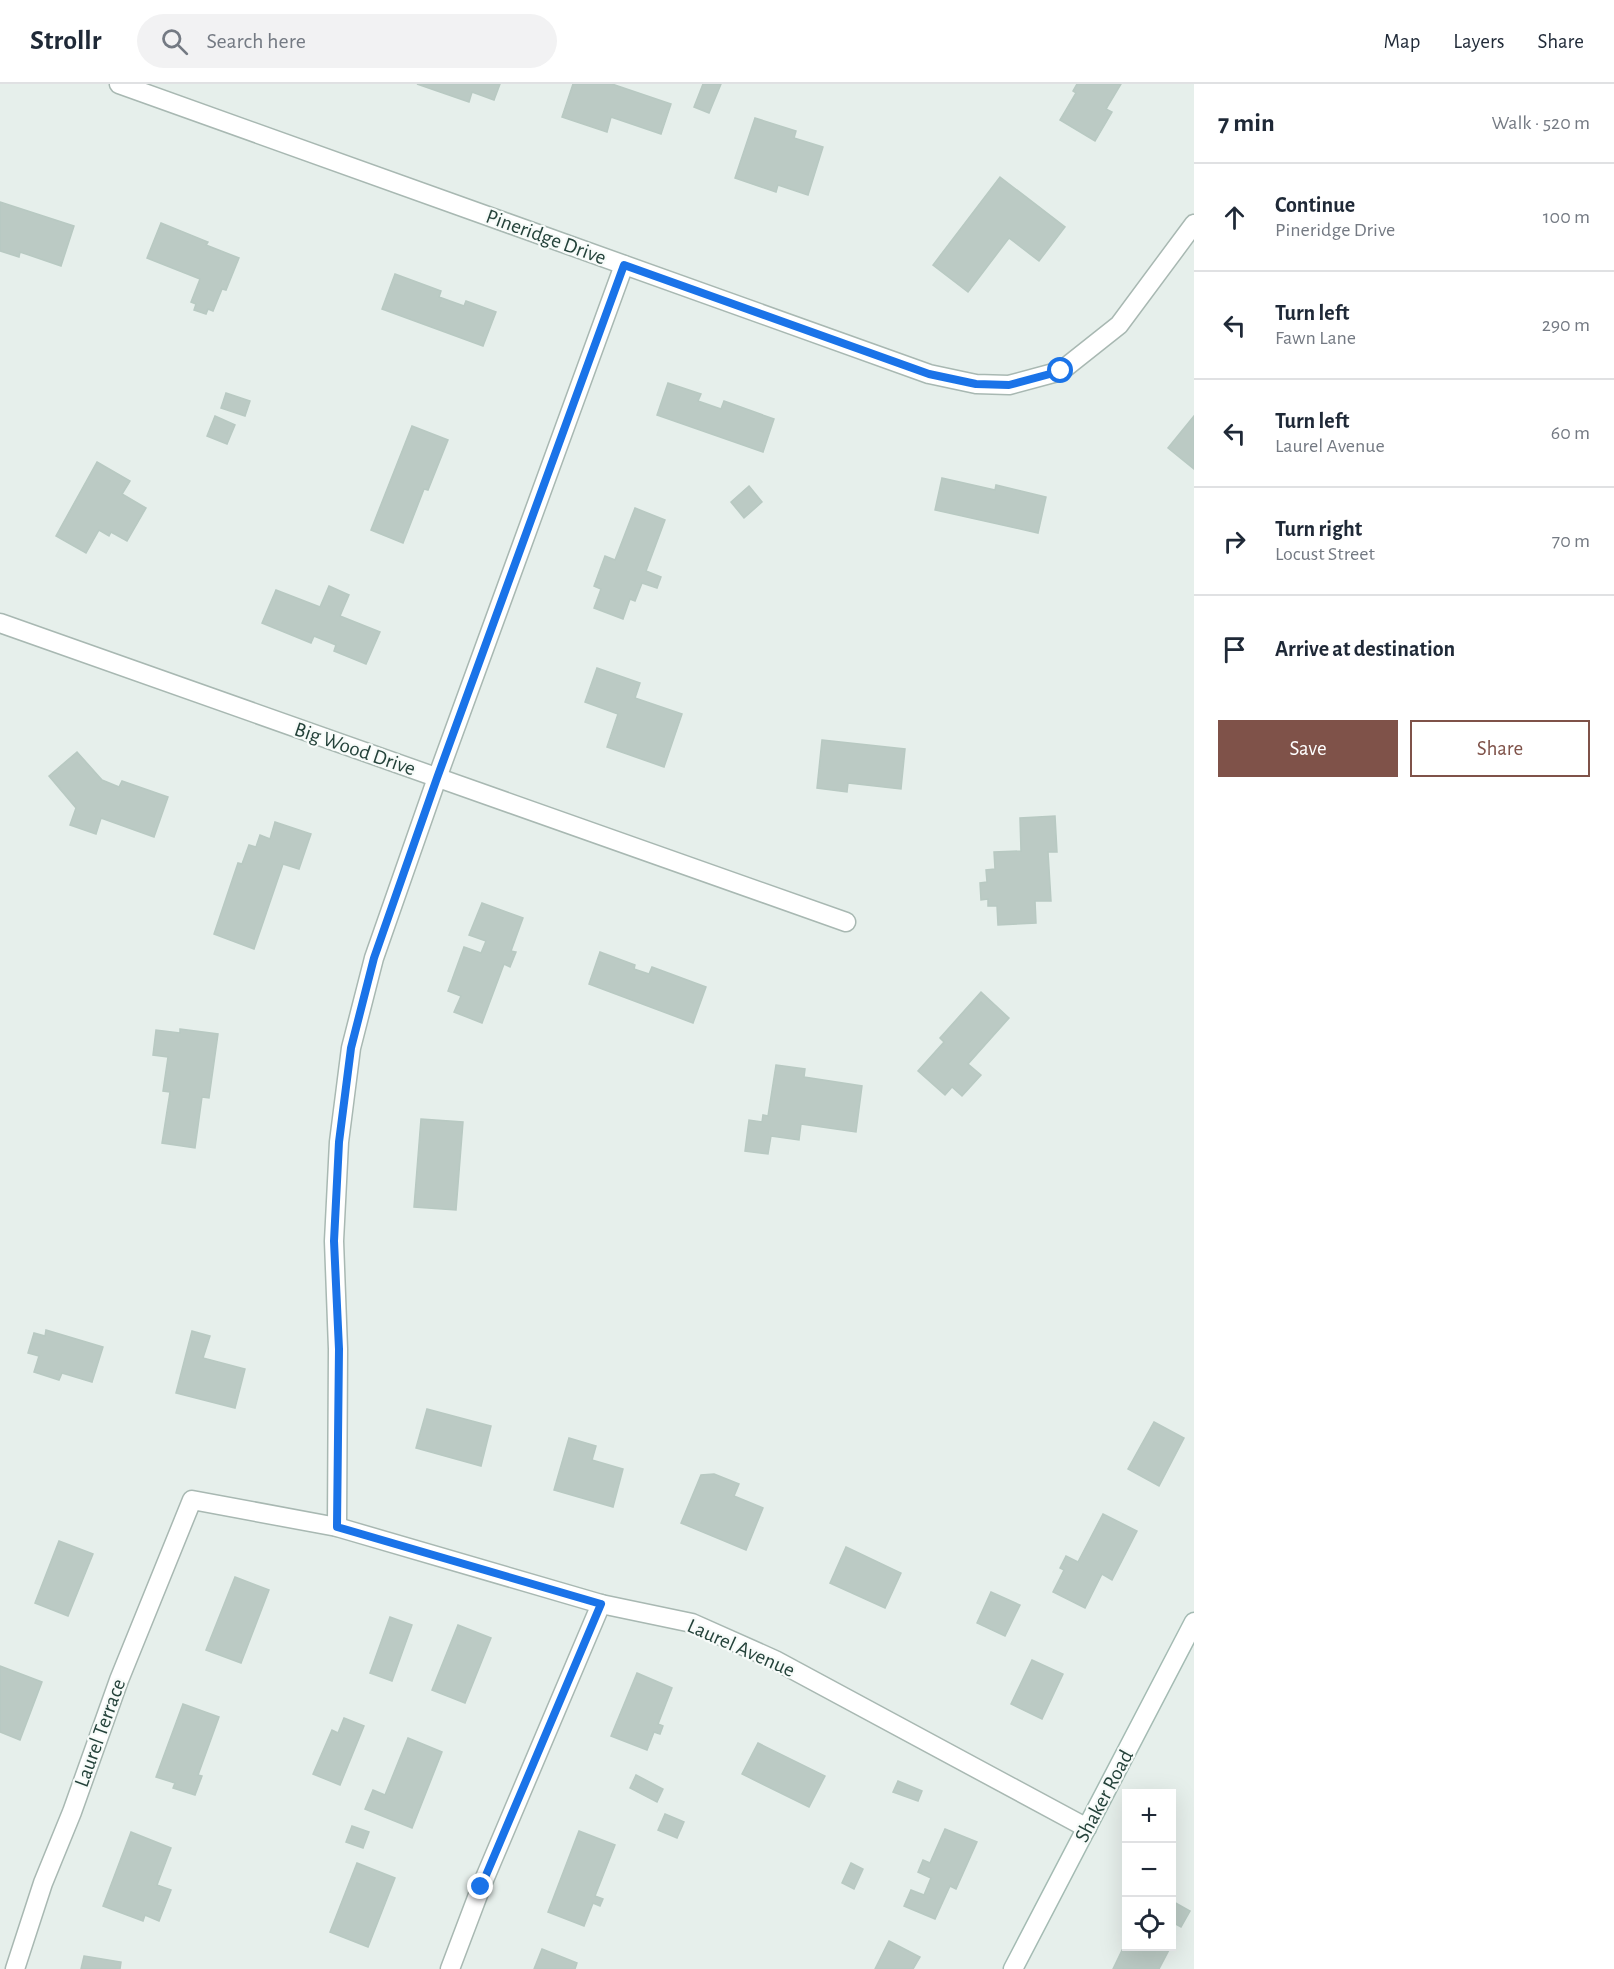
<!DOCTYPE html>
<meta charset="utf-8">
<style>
:root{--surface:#fff;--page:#f2f2f3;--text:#1f2937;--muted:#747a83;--line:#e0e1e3;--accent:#7f5249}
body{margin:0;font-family:"Alegreya Sans",sans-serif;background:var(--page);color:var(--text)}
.controls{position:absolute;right:18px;bottom:18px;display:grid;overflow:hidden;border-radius:0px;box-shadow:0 6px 24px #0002}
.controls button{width:54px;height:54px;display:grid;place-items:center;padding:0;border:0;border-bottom:2px solid var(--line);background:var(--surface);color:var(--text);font:30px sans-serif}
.stop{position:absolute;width:18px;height:18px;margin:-14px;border:4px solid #1a73e8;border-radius:50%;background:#fff}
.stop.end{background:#1a73e8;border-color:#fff;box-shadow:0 2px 6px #0008}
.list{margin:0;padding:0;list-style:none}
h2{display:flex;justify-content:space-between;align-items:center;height:78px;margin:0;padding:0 24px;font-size:26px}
h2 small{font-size:20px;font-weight:400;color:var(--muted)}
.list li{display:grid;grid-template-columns:39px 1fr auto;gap:18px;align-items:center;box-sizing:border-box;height:108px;padding:0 24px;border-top:2px solid var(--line)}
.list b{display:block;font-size:22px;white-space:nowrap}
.list p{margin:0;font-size:20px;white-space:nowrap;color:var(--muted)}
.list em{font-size:20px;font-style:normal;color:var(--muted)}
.actions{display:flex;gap:12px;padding:18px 24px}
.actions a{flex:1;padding:14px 0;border:2px solid var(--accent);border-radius:0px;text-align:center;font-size:21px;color:var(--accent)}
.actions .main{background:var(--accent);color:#fff}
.icon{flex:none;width:33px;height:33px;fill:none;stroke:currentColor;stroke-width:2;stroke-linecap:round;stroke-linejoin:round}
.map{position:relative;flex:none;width:1194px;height:1885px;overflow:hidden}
header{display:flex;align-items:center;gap:36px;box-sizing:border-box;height:84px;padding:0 30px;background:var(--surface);border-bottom:2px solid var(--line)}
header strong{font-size:28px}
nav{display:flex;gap:33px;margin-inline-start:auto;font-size:21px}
.search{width:420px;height:54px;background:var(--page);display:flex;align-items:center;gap:15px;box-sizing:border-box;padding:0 21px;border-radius:33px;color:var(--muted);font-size:22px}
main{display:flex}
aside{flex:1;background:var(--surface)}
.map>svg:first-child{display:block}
</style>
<header>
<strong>Strollr</strong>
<div class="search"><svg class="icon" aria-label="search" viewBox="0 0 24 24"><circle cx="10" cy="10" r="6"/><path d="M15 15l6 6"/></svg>Search here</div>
<nav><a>Map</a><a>Layers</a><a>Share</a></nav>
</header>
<main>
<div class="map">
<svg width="1194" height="1885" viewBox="0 0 1194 1885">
<rect width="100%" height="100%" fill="#e6efeb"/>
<!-- building -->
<g fill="#bbcac4" stroke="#b8c9c2" stroke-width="1.5">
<polygon points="417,0 500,0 494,16 472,8 469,18"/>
<polygon points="573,0 612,0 671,20 661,50 611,33 607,48 562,33"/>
<polygon points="703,0 721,0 709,29 694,23"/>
<polygon points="1077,0 1121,0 1106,25 1112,28 1095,57 1060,36 1076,9 1073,7"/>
<polygon points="755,34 796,47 794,54 823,63 808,111 778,101 776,108 735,94"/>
<polygon points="1000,93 1065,143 1039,177 1009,154 968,208 933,181"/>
<polygon points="0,118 74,142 61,182 20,168 19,173 0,167"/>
<polygon points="161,139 208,158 206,161 239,174 226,206 222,205 213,227 208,225 206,230 194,226 196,220 191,218 200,195 147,174"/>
<polygon points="395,190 441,207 439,213 464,222 466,217 496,228 483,262 382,225"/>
<polygon points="668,299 701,310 698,317 721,325 724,317 774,335 763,368 657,331"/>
<polygon points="226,309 250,317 245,332 221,324"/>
<polygon points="215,332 235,341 227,360 207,352"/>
<polygon points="1194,332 1194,385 1168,364"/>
<polygon points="412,342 448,356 428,406 424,405 403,459 371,446"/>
<polygon points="97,378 130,397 122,410 146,424 127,457 111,448 109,452 99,446 86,469 56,452"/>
<polygon points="942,394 995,406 996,401 1046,413 1038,449 935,426"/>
<polygon points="749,402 762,418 744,434 731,418"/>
<polygon points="635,424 665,436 646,487 661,493 657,504 642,499 635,517 630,515 623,535 594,524 601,505 594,502 605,472 615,476"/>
<polygon points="329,502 349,511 340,532 380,548 366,580 334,567 336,561 314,552 311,559 262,539 276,506 320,523"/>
<polygon points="597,584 640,599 635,614 682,630 664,683 607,663 618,630 585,618"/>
<polygon points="822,656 905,665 901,705 848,699 847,708 817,704"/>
<polygon points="77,668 102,696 119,703 122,697 168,713 154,753 101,734 96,750 70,741 76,724 49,692"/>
<polygon points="1055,732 1057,768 1048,768 1051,817 1035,817 1036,839 998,841 997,822 988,822 988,815 981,816 980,799 987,798 986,786 995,785 994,768 1021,767 1020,734"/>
<polygon points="275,738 311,750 299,785 283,780 254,865 214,850 238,779 242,780 249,761 256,763 260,751 270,755"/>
<polygon points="482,819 523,834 511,867 516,868 510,883 504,880 482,939 454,928 461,912 448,907 464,863 481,869 486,857 469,851"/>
<polygon points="600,868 635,881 634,885 649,890 652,883 706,903 693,939 589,900"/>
<polygon points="981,908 1009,934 968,980 981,991 962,1012 952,1003 945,1011 918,987 944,958 940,954"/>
<polygon points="180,945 218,950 209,1014 202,1013 195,1064 162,1059 170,1008 163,1007 168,973 153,971 156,946 180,949"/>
<polygon points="776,981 805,985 804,993 862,1002 856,1048 801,1040 799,1056 771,1052 768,1070 745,1067 749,1036 762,1038 763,1031 768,1032"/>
<polygon points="421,1035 463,1038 456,1126 414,1123"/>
<polygon points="46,1246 103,1263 92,1298 62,1289 59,1296 34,1288 39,1272 28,1269 34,1249 45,1252"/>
<polygon points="192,1247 210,1252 203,1274 245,1285 235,1324 176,1309"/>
<polygon points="427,1325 491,1342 481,1382 416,1364"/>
<polygon points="1154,1338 1184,1354 1159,1402 1128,1385"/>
<polygon points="569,1354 596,1362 592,1376 623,1385 613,1423 554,1406"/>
<polygon points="714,1390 739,1400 734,1412 763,1424 746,1466 681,1439 701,1391"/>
<polygon points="1103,1430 1137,1447 1112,1496 1102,1490 1085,1524 1053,1508 1064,1486 1060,1484 1066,1472 1078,1478"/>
<polygon points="59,1457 93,1470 68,1532 35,1519"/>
<polygon points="846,1463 901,1489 885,1524 830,1499"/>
<polygon points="235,1493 269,1506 241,1579 206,1566"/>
<polygon points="991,1508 1020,1521 1005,1552 977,1539"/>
<polygon points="390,1533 412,1541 392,1597 370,1589"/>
<polygon points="458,1541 491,1554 465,1619 432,1606"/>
<polygon points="1032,1576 1063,1590 1042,1635 1011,1620"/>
<polygon points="0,1582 42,1598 20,1656 0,1648"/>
<polygon points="637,1589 672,1604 658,1640 663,1642 660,1650 654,1648 647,1666 611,1652"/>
<polygon points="183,1620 219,1633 198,1691 202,1692 195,1711 173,1704 175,1699 156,1693"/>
<polygon points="344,1634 364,1642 340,1701 313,1690 332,1646 338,1649"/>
<polygon points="408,1654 442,1668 412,1744 365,1725 373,1706 385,1711"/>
<polygon points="758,1659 825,1692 809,1723 742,1690"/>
<polygon points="636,1691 663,1705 657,1718 630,1704"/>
<polygon points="898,1697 922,1707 918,1717 893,1708"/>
<polygon points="665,1730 684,1738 677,1754 658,1746"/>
<polygon points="352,1742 369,1748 363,1764 346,1758"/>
<polygon points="945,1745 977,1758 956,1805 950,1802 935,1835 904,1822 911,1806 924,1811 931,1794 918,1788 923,1776 930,1779"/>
<polygon points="579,1747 615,1761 595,1812 603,1815 600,1822 593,1819 584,1842 548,1828"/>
<polygon points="131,1748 171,1764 157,1801 171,1806 159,1837 145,1831 143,1837 103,1822"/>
<polygon points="357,1779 395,1794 368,1863 330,1848"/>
<polygon points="851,1779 863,1785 854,1805 842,1799"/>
<polygon points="1172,1817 1190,1827 1181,1843 1172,1838"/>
<polygon points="889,1857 920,1873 913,1885 875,1885"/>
<polygon points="1126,1858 1126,1862 1171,1862 1159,1885 1113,1885"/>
<polygon points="542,1865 577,1879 575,1885 534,1885"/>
<polygon points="84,1872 121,1878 120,1885 81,1885"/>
</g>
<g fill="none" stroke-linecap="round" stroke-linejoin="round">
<!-- street casing -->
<g stroke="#a8b8b2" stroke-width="21">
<g id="street">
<polyline points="119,0 929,290 976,300 1009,301 1061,287 1119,241 1194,140"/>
<polyline points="0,539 846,838"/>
<polyline points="337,1443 338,1265 334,1157 339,1058 351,964 374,874 437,694 624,181"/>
<polyline points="15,1885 43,1799 72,1728 119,1596 192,1416 337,1443 601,1520 692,1539 775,1576 1087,1744"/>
<polyline points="450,1885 481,1803 601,1520"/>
</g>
</g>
<!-- secondary casing -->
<g stroke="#a4bbb3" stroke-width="21">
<polyline id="secondary" points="1013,1885 1194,1538"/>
</g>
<!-- street -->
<use href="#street" stroke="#fff" stroke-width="18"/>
<!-- secondary -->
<use href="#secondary" stroke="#fff" stroke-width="18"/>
</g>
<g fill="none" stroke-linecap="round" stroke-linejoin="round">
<!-- route -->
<polyline stroke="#1a73e8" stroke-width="8" points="481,1803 601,1520 337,1443 339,1265 334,1157 339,1058 351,964 374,874 437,694 624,181 929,290 976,300 1009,301 1061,287"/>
</g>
<g text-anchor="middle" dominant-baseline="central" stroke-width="4.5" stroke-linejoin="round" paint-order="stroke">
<!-- street labels -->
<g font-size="21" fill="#24423a" stroke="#f7fbf9">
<text transform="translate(546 153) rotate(20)">Pineridge Drive</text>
<text transform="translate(355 665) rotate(19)">Big Wood Drive</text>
<text transform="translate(741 1564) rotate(24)">Laurel Avenue</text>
<text transform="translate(100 1649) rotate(-70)">Laurel Terrace</text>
<text transform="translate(1104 1712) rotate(-62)">Shaker Road</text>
</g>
</g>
</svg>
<div class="controls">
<button>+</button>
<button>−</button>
<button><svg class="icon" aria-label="locate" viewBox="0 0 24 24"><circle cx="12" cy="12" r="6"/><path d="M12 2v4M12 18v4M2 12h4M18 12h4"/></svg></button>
</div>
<div class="stop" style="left:1061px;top:287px"></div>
<div class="stop end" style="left:481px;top:1803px"></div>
</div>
<aside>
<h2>7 min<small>Walk · 520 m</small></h2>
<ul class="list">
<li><svg class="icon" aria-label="ahead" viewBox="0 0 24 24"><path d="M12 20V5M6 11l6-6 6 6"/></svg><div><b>Continue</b><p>Pineridge Drive</p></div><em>100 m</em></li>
<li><svg class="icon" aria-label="left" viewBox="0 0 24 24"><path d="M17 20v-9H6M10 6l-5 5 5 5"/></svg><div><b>Turn left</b><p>Fawn Lane</p></div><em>290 m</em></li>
<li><svg class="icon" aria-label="left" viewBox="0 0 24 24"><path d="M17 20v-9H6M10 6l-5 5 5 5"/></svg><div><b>Turn left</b><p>Laurel Avenue</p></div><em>60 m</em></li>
<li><svg class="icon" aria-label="right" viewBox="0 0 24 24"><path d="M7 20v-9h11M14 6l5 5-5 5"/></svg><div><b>Turn right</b><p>Locust Street</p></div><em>70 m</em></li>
<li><svg class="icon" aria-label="arrive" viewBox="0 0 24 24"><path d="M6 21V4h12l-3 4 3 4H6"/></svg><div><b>Arrive at destination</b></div></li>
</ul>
<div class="actions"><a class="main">Save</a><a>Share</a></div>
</aside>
</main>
